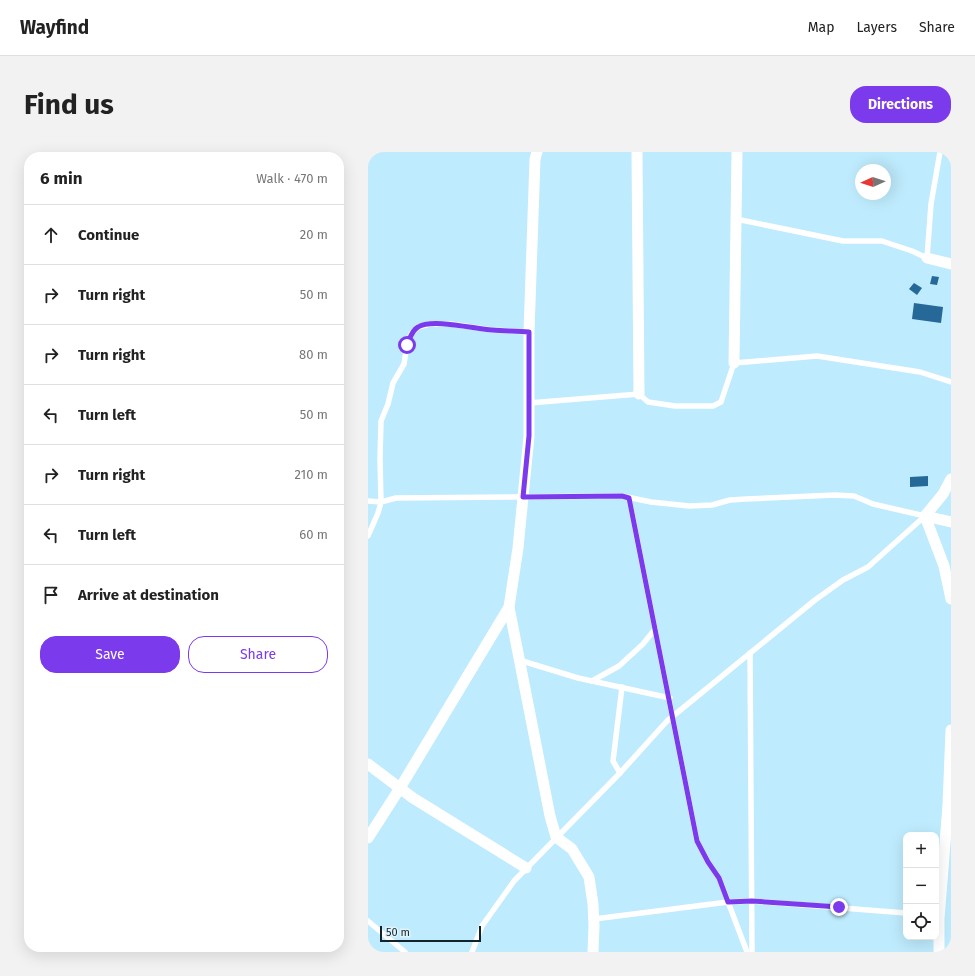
<!DOCTYPE html>
<meta charset="utf-8">
<style>
:root{--surface:#fff;--page:#f2f2f2;--text:#222;--muted:#767676;--line:#e0e0e0;--accent:#7c3aed}
body{margin:0;font-family:"Fira Sans",sans-serif;background:var(--page);color:var(--text)}
.controls{position:absolute;right:12px;bottom:12px;display:grid;overflow:hidden;border-radius:8px;box-shadow:0 4px 16px #0002}
.controls button{width:36px;height:36px;display:grid;place-items:center;padding:0;border:0;border-bottom:1px solid var(--line);background:var(--surface);color:var(--text);font:20px sans-serif}
.compass{position:absolute;left:487px;top:12px;width:36px;height:36px;border-radius:50%;background:var(--surface);box-shadow:0 4px 16px #0002;rotate:267deg}
.scale{position:absolute;left:12px;bottom:10px;width:101px;box-sizing:border-box;padding-left:4px;border:2px solid #122329;border-top:0;font-size:11px;line-height:14px;white-space:nowrap;color:#122329;-webkit-text-stroke:3px #e1f3fa;paint-order:stroke}
.stop{position:absolute;width:12px;height:12px;margin:-9px;border:3px solid #7c3aed;border-radius:50%;background:#fff}
.stop.end{background:#7c3aed;border-color:#fff;box-shadow:0 1px 4px #0008}
.list{margin:0;padding:0;list-style:none}
h2{display:flex;justify-content:space-between;align-items:center;height:52px;margin:0;padding:0 16px;font-size:17px}
h2 small{font-size:13px;font-weight:400;color:var(--muted)}
.list li{display:grid;grid-template-columns:26px 1fr auto;gap:12px;align-items:center;box-sizing:border-box;height:60px;padding:0 16px;border-top:1px solid var(--line)}
.list b{display:block;font-size:15px;white-space:nowrap}
.list em{font-size:13px;font-style:normal;color:var(--muted)}
.actions{display:flex;gap:8px;padding:12px 16px}
.actions a{flex:1;padding:9px 0;border:1px solid var(--accent);border-radius:16px;text-align:center;font-size:14px;color:var(--accent)}
.actions .main{background:var(--accent);color:#fff}
.icon{flex:none;width:22px;height:22px;fill:none;stroke:currentColor;stroke-width:2;stroke-linecap:round;stroke-linejoin:round}
.map{position:relative;flex:none;width:583px;height:800px;overflow:hidden;border-radius:16px}
header{display:flex;align-items:center;gap:24px;box-sizing:border-box;height:56px;padding:0 20px;background:var(--surface);border-bottom:1px solid var(--line)}
header strong{font-size:19px}
nav{display:flex;gap:22px;margin-inline-start:auto;font-size:14px}
.intro{display:flex;align-items:center;justify-content:space-between;box-sizing:border-box;height:96px;padding:0 24px}
h1{margin:0;font-size:28px}
.button{padding:10px 18px;border-radius:16px;background:var(--accent);color:#fff;font-size:14px;font-weight:700}
main{display:flex;gap:24px;padding:0 24px}
aside{flex:1;background:var(--surface);border-radius:16px;box-shadow:0 4px 16px #0002}
.map>svg:first-child{display:block}
</style>
<header>
<strong>Wayfind</strong>
<nav><a>Map</a><a>Layers</a><a>Share</a></nav>
</header>
<div class="intro"><h1>Find us</h1><a class="button">Directions</a></div>
<main>
<aside>
<h2>6 min<small>Walk · 470 m</small></h2>
<ul class="list">
<li><svg class="icon" aria-label="ahead" viewBox="0 0 24 24"><path d="M12 20V5M6 11l6-6 6 6"/></svg><div><b>Continue</b></div><em>20 m</em></li>
<li><svg class="icon" aria-label="right" viewBox="0 0 24 24"><path d="M7 20v-9h11M14 6l5 5-5 5"/></svg><div><b>Turn right</b></div><em>50 m</em></li>
<li><svg class="icon" aria-label="right" viewBox="0 0 24 24"><path d="M7 20v-9h11M14 6l5 5-5 5"/></svg><div><b>Turn right</b></div><em>80 m</em></li>
<li><svg class="icon" aria-label="left" viewBox="0 0 24 24"><path d="M17 20v-9H6M10 6l-5 5 5 5"/></svg><div><b>Turn left</b></div><em>50 m</em></li>
<li><svg class="icon" aria-label="right" viewBox="0 0 24 24"><path d="M7 20v-9h11M14 6l5 5-5 5"/></svg><div><b>Turn right</b></div><em>210 m</em></li>
<li><svg class="icon" aria-label="left" viewBox="0 0 24 24"><path d="M17 20v-9H6M10 6l-5 5 5 5"/></svg><div><b>Turn left</b></div><em>60 m</em></li>
<li><svg class="icon" aria-label="arrive" viewBox="0 0 24 24"><path d="M6 21V4h12l-3 4 3 4H6"/></svg><div><b>Arrive at destination</b></div></li>
</ul>
<div class="actions"><a class="main">Save</a><a>Share</a></div>
</aside>
<div class="map">
<svg width="583" height="800" viewBox="0 0 583 800">
<rect width="100%" height="100%" fill="#beebfd"/>
<!-- building -->
<g fill="#266898">
<polygon points="564,124 571,125 569,133 562,132"/>
<polygon points="546,131 554,136 549,143 541,137"/>
<polygon points="546,151 575,155 573,171 544,167"/>
<polygon points="560,324 560,334 542,335 542,325"/>
</g>
<g fill="none" stroke-linecap="round" stroke-linejoin="round">
<!-- lane -->
<g stroke="#fff" stroke-width="5.5">
<polyline points="368,67 475,89 514,89 544,99 559,106 563,52 572,0"/>
<polyline points="161,251 271,242 280,250 307,254 345,254 353,250 366,211 449,204 552,220 583,230"/>
<polyline points="261,346 329,689 340,710 351,726 379,800"/>
<polyline points="0,349 13,350 12,307 13,269 20,252 25,231 36,212 39,193 43,182 50,175 62,172 83,172 124,178 161,180"/>
<polyline points="0,384 10,361 13,350 28,346 254,344 283,350 321,354 344,353 362,348 378,347 467,343 486,344 505,352 557,364"/>
<polyline points="382,501 384,800"/>
<polyline points="151,508 210,526 302,546"/>
<polyline points="224,529 251,514 275,492 287,477"/>
<polyline points="252,621 245,609 254,535"/>
<polyline points="226,767 360,750 384,749 538,761"/>
<polyline points="0,769 37,800"/>
<polyline points="104,800 114,774 146,729 252,621 299,569 447,448 475,428 500,415 557,364"/>
</g>
<!-- street -->
<g stroke="#fff" stroke-width="11">
<polyline points="169,0 167,7 161,180 161,284 150,396 141,455 182,664 188,685 204,697 221,725 225,752 226,774 225,800"/>
<polyline points="269,0 271,242"/>
<polyline points="559,106 583,112"/>
<polyline points="366,211 369,0"/>
<polyline points="557,364 576,414 583,447"/>
<polyline points="557,364 575,342 583,327"/>
<polyline points="557,364 583,370"/>
<polyline points="0,612 45,646 158,716"/>
<polyline points="0,686 32,636 141,455"/>
<polyline points="571,800 571,767 580,653 583,578"/>
</g>
</g>
<g fill="none" stroke-linecap="round" stroke-linejoin="round">
<!-- route -->
<path stroke="#7c3aed" stroke-width="5" d="M39 193C42 187 43 179 50 175 64 166 107 177 124 178 136 179 149 179 161 180V284L155 345 254 344 261 346 329 689 340 710 351 726 360 750 384 749 471 755"/>
</g>
</svg>
<div class="controls">
<button>+</button>
<button>−</button>
<button><svg class="icon" aria-label="locate" viewBox="0 0 24 24"><circle cx="12" cy="12" r="6"/><path d="M12 2v4M12 18v4M2 12h4M18 12h4"/></svg></button>
</div>
<svg class="compass" viewBox="-18 -18 36 36"><path d="M0-13l5 13h-10z" fill="#e53935"/><path d="M0 13l5-13h-10z" fill="#767676"/></svg>
<div class="scale">50 m</div>
<div class="stop" style="left:39px;top:193px"></div>
<div class="stop end" style="left:471px;top:755px"></div>
</div>
</main>
